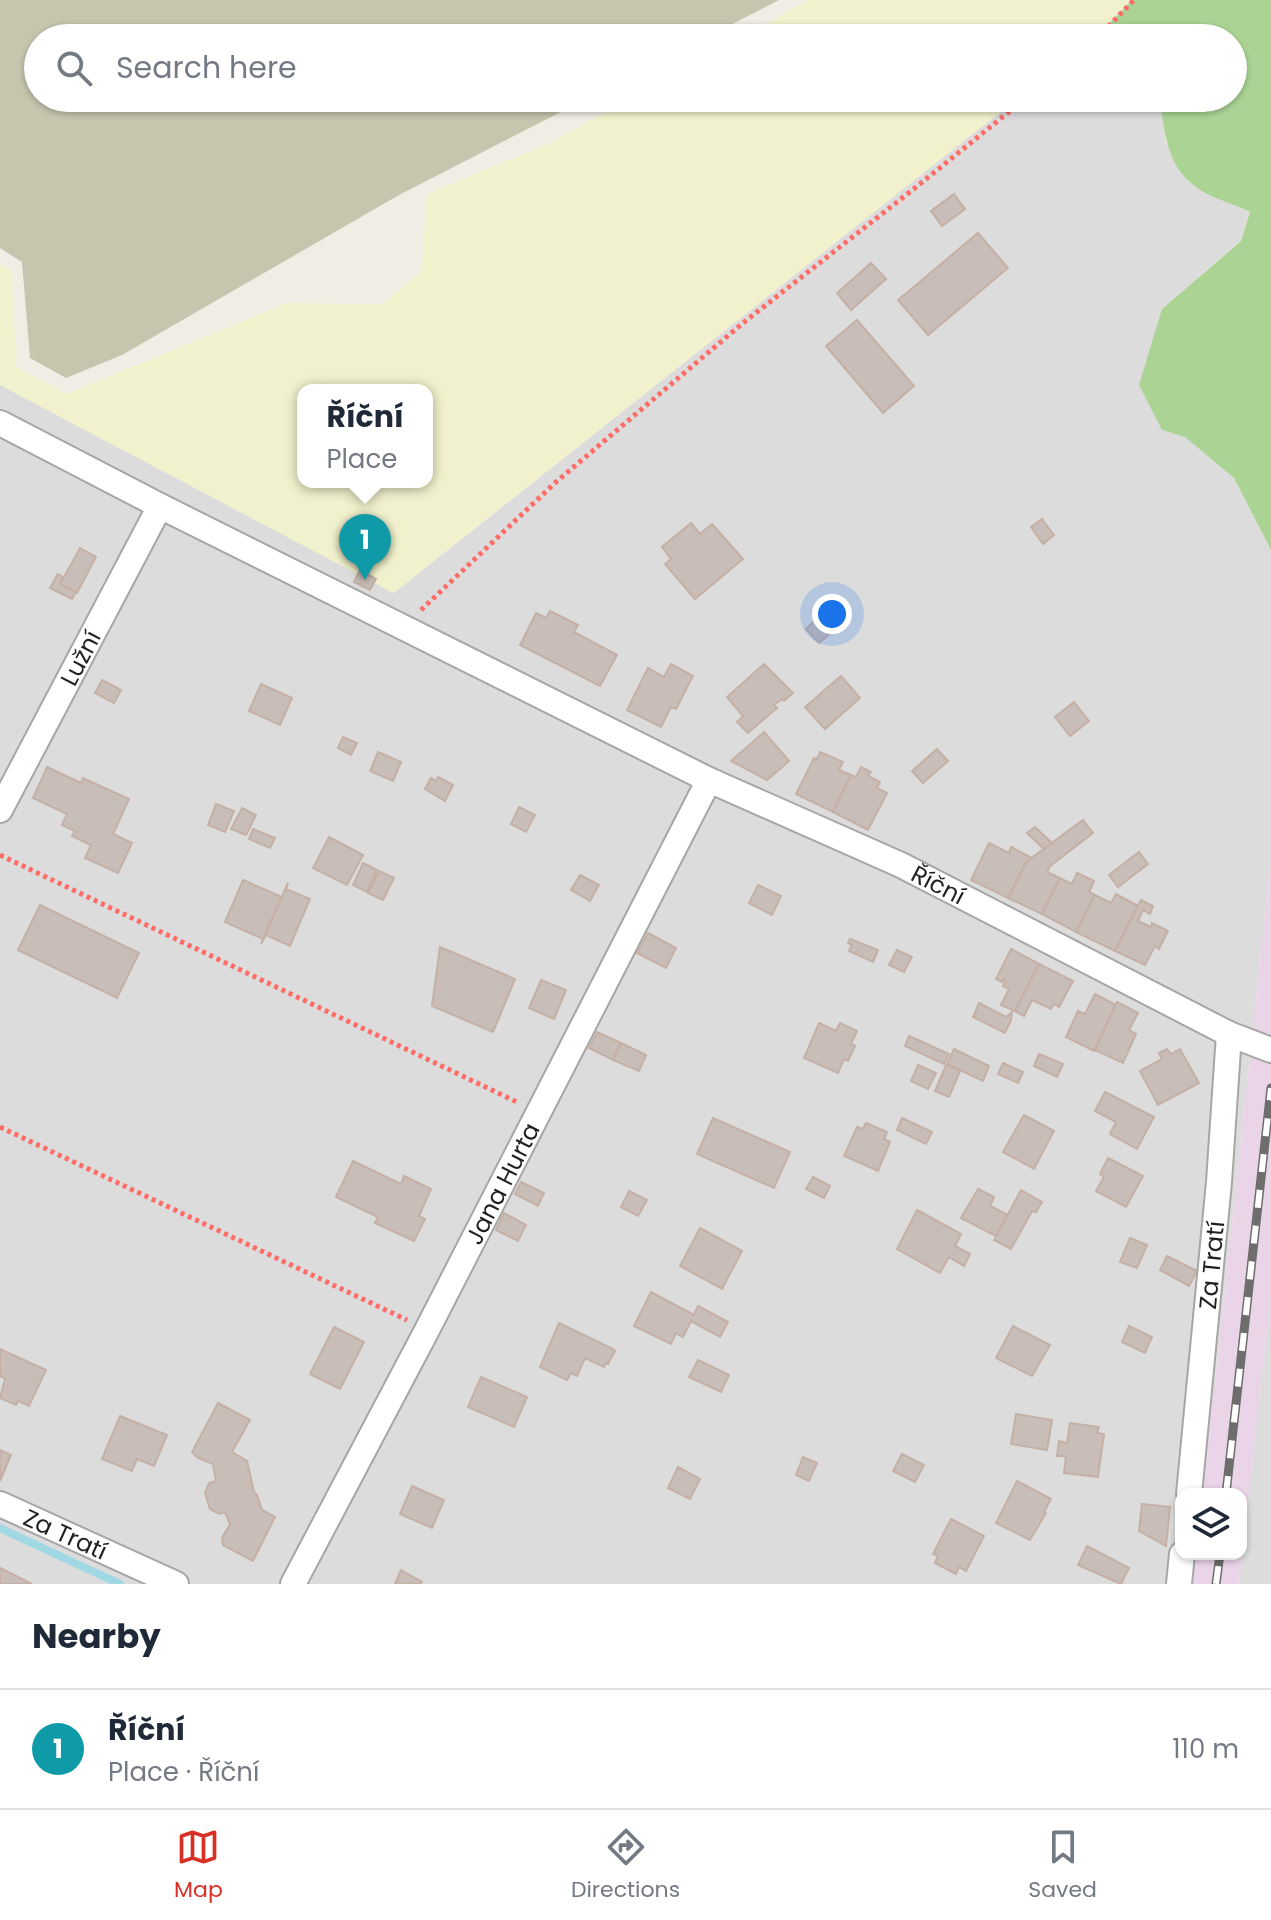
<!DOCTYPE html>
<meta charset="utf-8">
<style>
:root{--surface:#fff;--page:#f6f6f7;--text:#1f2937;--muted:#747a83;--line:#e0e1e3;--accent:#d93025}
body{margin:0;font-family:Poppins,sans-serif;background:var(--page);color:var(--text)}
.controls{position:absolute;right:24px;bottom:24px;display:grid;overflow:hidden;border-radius:16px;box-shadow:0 2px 6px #0004}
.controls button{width:72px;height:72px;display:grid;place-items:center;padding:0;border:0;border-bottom:2px solid var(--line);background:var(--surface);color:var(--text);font:40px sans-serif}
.you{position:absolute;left:832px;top:614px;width:28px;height:28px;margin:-20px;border:6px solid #fff;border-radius:50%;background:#1a73e8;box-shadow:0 0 0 12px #1a73e833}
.badge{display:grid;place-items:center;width:52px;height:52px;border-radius:50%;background:var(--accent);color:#fff;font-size:26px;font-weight:700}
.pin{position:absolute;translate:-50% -66px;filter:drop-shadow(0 2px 4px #0008)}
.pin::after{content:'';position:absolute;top:42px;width:28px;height:24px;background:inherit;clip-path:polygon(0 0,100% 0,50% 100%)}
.popup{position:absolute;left:297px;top:384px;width:136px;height:104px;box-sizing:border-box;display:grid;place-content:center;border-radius:16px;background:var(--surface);filter:drop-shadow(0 2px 6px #0005);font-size:26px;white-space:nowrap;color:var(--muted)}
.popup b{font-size:30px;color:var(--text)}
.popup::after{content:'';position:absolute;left:50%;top:100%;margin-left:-16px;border:16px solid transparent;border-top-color:var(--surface)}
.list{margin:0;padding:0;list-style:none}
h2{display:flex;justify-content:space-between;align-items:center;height:104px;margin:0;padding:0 32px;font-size:34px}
h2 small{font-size:26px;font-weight:400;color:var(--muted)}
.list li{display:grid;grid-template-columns:52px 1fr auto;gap:24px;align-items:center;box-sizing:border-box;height:120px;padding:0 32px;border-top:2px solid var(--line)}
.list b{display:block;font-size:30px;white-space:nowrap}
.list p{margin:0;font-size:26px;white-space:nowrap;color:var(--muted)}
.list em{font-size:26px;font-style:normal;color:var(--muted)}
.icon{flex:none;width:44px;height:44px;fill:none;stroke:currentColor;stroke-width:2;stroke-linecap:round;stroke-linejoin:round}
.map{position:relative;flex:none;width:1271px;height:1584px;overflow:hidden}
.search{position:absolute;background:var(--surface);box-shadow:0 2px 6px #0004;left:24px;right:24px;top:24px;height:88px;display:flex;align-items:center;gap:20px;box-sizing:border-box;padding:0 28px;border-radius:44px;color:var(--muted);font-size:30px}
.sheet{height:224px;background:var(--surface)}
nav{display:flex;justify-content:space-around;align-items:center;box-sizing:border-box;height:112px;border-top:2px solid var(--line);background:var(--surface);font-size:22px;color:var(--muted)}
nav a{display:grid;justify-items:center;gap:4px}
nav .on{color:var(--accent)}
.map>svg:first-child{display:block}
</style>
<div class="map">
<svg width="1271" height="1584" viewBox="0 0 1271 1584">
<rect width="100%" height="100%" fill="#f1ece4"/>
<!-- residential -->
<g fill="#dddcdc">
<polygon points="1018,98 1160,98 1166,144 1208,194 1250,211 1241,240 1162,309 1162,430 1185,437 1234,478 1271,550 1271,858 1203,1494 1181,1494 1181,1554 1196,1554 1193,1584 0,1584 0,385 394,593"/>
<polygon points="1271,1292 1271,1584 1239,1584 1255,1437"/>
</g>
<!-- industrial -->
<polygon fill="#ead5e8" points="1271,858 1271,1292 1239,1584 1193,1584 1196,1554 1241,1554 1241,1494 1203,1494"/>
<!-- construction -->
<polygon fill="#c6c5ae" points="0,0 779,0 705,38 38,38 38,98 588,98 399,195 122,355 66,378 30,358 22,262 0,248"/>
<!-- farmland -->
<g fill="#f1f1cd" fill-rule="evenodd">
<polygon points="809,0 1132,0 1093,38 740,38"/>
<path d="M631 98H1018L393 593 0 385V264L12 272 16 367 67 394 287 303 383 304 422 271 427 194 550 143ZM303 390H427V482H303Z"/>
</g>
<!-- forest -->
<path fill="#abd494" d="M1132 0H1271V550L1234 478 1185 437 1162 430 1139 385 1162 309 1241 241 1250 212C1237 205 1222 201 1209 195 1168 174 1165 140 1160 98H1233V38H1108L1102 31Z"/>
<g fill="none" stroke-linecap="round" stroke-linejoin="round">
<!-- stream -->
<polyline stroke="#a0d8e3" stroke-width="8" points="0,1528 120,1584"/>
</g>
<!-- building -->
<g fill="#c9bdb7" stroke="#c4b0a5" stroke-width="2">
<polygon points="954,194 965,209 942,226 931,211"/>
<polygon points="978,233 1008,268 928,335 898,300"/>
<polygon points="871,263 886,279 851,310 837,293"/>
<polygon points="857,320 914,386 883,413 826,346"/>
<polygon points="1042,519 1054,535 1043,544 1031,527"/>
<polygon points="691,523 700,534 712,524 743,559 695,599 665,564 671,559 662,547"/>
<polygon points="80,548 96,557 77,593 60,584"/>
<polygon points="360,570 376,579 370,590 354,582"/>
<polygon points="58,574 63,577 60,584 76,592 72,599 50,588"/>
<polygon points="550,611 578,625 574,632 617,655 600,686 520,645 536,613 546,618"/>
<polygon points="818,617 832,632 819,643 806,629"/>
<polygon points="671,664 693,676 676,709 671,707 661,727 627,710 648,668 664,677"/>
<polygon points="764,664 793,693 784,701 782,699 774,705 777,708 748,733 737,722 743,716 727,697"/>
<polygon points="841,676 860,698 825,729 805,707"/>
<polygon points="102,680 121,690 114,703 95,693"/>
<polygon points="261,684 292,698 280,725 249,711"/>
<polygon points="1074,702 1089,721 1070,736 1055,717"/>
<polygon points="764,732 789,761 767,780 731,761"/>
<polygon points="343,737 357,743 351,755 338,748"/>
<polygon points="937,749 948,761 923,783 912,771"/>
<polygon points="378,752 401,762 393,781 370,771"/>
<polygon points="820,752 843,762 839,770 851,775 833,812 796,794 814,758 817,759"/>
<polygon points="47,767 81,783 83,778 129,799 113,834 132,843 118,873 85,858 91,845 72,836 75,831 62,825 67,814 33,798"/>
<polygon points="861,767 871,772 868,776 880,782 877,788 887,793 868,830 833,812 851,775 856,777"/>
<polygon points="438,777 453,785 445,801 425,789 431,778 436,781"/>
<polygon points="216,804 234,811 225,832 208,825"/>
<polygon points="519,807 535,815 526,832 511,824"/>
<polygon points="242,808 256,815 246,835 231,829"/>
<polygon points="1083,820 1093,833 1050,866 1047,872 1060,878 1042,914 1008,898 1026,862"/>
<polygon points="1035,827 1052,843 1044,849 1027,833"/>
<polygon points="253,829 275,838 270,848 249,839"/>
<polygon points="329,837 363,855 347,885 313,868"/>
<polygon points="989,843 1009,853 1011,847 1032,858 1026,862 1008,898 971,880"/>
<polygon points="1139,852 1148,864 1118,887 1109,875"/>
<polygon points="363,863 377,870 367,892 353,885"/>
<polygon points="379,871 394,878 383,900 368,893"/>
<polygon points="1077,873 1094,881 1089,892 1095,895 1076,932 1042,914 1060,878 1072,884"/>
<polygon points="580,875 599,885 590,901 571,890"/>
<polygon points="243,880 282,897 263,939 225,922"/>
<polygon points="288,883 286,889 310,899 290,946 266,935 261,944"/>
<polygon points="758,885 781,896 772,915 749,903"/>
<polygon points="1116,894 1138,906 1115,951 1076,932 1095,895 1111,903"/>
<polygon points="1141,900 1153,906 1150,914 1143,910 1138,921 1151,927 1152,923 1168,931 1159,949 1155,946 1145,965 1115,951"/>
<polygon points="40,905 139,953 117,998 18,950"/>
<polygon points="648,933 676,948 666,968 637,953"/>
<polygon points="850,939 878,950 873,962 849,951 852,945 848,943"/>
<polygon points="440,947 515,979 493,1032 432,1006"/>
<polygon points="1011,949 1039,964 1015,1011 1001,1005 1009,989 1003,986 1006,980 1004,979 1002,982 996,979"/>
<polygon points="897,950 912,957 904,972 889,965"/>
<polygon points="1039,964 1073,981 1059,1007 1054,1004 1051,1009 1032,1000 1024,1016 1015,1011"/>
<polygon points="541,980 566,990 554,1019 529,1008"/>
<polygon points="1095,994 1116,1005 1094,1051 1066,1037 1078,1011 1085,1014"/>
<polygon points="1117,1002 1138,1013 1129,1030 1136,1034 1123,1063 1095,1050"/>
<polygon points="979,1003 1006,1017 1012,1012 1011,1020 1005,1033 973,1017"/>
<polygon points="819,1023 836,1031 840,1023 857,1031 851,1044 855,1046 848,1061 844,1059 838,1073 804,1058"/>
<polygon points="597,1032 621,1043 613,1060 589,1048"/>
<polygon points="909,1036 949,1054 944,1064 905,1046"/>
<polygon points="621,1043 646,1055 639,1071 613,1060"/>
<polygon points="954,1049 989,1066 983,1081 947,1064"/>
<polygon points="1167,1049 1171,1054 1180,1049 1199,1083 1158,1105 1140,1071 1162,1059 1159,1053"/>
<polygon points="1039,1054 1063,1064 1057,1077 1034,1066"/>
<polygon points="1003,1063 1023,1072 1018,1083 998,1074"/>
<polygon points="918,1065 936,1073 928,1089 911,1081"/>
<polygon points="946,1065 960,1071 949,1097 935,1091"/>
<polygon points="1105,1092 1154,1117 1137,1149 1110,1134 1116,1122 1095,1111"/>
<polygon points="1024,1115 1054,1131 1034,1169 1003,1152"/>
<polygon points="713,1118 790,1152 774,1188 697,1154"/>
<polygon points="902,1118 932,1132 926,1144 897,1130"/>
<polygon points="866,1123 887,1132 884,1139 890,1142 878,1171 844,1156 857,1127 863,1129"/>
<polygon points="1108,1158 1143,1176 1126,1207 1096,1191 1104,1177 1100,1174"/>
<polygon points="353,1161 401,1184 404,1176 431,1189 419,1216 425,1219 414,1241 375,1223 378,1217 336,1197"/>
<polygon points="813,1177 830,1186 824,1198 806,1189"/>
<polygon points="521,1182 544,1193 538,1206 515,1194"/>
<polygon points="978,1189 994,1197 990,1206 1008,1215 996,1236 961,1218"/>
<polygon points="1021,1190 1042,1202 1036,1212 1032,1211 1011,1249 994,1240"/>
<polygon points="629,1191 647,1200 638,1216 621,1207"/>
<polygon points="917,1210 961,1234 955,1246 970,1254 964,1266 949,1257 940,1273 897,1249"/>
<polygon points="504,1213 526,1225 518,1241 496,1230"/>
<polygon points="700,1228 742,1251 722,1289 680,1266"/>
<polygon points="1130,1238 1147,1245 1137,1268 1120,1262"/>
<polygon points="1167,1256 1197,1271 1189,1286 1160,1270"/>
<polygon points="651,1292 694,1315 698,1306 728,1322 720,1337 691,1321 683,1337 676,1333 671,1344 634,1326"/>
<polygon points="559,1323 613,1349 615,1351 608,1364 606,1363 604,1367 585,1358 577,1376 571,1373 567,1380 540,1367"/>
<polygon points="1013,1326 1050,1345 1032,1376 996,1358"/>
<polygon points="1129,1326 1152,1337 1145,1353 1122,1342"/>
<polygon points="334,1327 364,1342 340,1389 310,1374"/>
<polygon points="0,1349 46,1370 29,1406 18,1401 16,1405 0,1398 5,1379 0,1376"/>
<polygon points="698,1360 729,1375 721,1392 689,1377"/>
<polygon points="481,1377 527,1397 514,1427 468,1407"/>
<polygon points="218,1403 250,1420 232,1452 247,1461 254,1492 257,1495 262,1510 275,1517 253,1561 223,1545 222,1538 230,1524 225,1512 219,1514 210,1509 205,1493 209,1483 216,1481 213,1464 198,1458 192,1452"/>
<polygon points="1016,1414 1052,1420 1047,1450 1011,1444"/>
<polygon points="120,1416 167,1435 154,1466 137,1459 132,1471 102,1459"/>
<polygon points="1070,1423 1099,1427 1097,1433 1104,1434 1098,1477 1064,1473 1066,1456 1057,1456 1059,1441 1067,1443"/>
<polygon points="0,1450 11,1455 0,1481"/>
<polygon points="902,1454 924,1465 915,1482 893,1471"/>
<polygon points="803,1457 817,1463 809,1481 796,1475"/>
<polygon points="678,1467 700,1479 690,1499 668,1488"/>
<polygon points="1017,1481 1051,1499 1044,1512 1046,1513 1030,1540 996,1523"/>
<polygon points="412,1486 444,1500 432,1528 400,1514"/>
<polygon points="1142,1504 1170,1507 1166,1546 1139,1531"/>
<polygon points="951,1519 984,1536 966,1571 959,1567 956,1574 935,1563 938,1556 933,1554"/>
<polygon points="1087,1546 1129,1568 1121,1584 1078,1565"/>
<polygon points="0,1568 32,1584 0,1584"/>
<polygon points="401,1570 422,1582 420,1584 395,1584"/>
</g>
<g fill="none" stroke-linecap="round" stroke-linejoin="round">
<!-- minor casing -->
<g stroke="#a6a6a6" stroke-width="28">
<g id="minor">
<path id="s1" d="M0 423 160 506 709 780 901 865 1229 1034 1271 1050"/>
<path id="s2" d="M0 810 160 506"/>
<path id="s3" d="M1189 1494 1219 1182 1229 1034"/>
<path id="s4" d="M0 1504 176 1584"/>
<path id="s5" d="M293 1584 427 1330 709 780"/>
<polyline points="1179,1584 1182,1554"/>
</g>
</g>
<!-- path -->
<g stroke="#ff6c66" stroke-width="5" stroke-dasharray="4 4" stroke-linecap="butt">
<polyline points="1097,38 1134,0"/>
<polyline points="421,610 556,482 743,323 915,188 1026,98"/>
<polyline points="0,855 519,1103"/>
<polyline points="0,1127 407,1320"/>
</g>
<!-- minor -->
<use href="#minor" stroke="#fff" stroke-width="24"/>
<!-- rail casing -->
<g stroke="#6d6d6d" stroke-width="9">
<g id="rail">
<polyline points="1226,1494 1271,1088"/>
<polyline points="1216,1584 1220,1554"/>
</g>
</g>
<!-- rail -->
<use href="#rail" stroke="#fff" stroke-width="6" stroke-dasharray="18" stroke-linecap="butt"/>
</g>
<g text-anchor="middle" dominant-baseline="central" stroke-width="6" stroke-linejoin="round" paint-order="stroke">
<!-- street labels -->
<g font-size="24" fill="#1f1f1f" stroke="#fff">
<text stroke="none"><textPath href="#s2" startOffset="172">Lužní</textPath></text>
<text stroke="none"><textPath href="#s1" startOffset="1046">Říční</textPath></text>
<text stroke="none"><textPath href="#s5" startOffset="452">Jana Hurta</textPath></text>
<text stroke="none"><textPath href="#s3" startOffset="230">Za Tratí</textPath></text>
<text stroke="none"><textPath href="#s4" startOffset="72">Za Tratí</textPath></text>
</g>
</g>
</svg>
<div class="controls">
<button><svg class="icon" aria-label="layers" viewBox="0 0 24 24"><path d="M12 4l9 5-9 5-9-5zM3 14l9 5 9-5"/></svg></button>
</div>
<div class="you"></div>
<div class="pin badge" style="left:365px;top:580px;background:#0f9aa8">1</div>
<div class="popup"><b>Říční</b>Place</div>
<div class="search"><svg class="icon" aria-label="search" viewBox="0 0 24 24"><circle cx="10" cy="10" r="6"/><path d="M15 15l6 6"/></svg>Search here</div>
</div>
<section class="sheet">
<h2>Nearby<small></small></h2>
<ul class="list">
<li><span class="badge" style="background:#0f9aa8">1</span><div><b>Říční</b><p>Place · Říční</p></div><em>110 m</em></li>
</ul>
</section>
<nav>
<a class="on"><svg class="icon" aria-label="map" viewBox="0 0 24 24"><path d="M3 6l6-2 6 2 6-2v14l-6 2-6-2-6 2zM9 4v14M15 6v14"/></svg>Map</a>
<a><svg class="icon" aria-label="directions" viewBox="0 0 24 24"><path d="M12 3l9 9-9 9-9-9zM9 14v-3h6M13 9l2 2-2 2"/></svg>Directions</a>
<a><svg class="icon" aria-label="saved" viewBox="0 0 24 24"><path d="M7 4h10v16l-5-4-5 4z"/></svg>Saved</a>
</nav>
